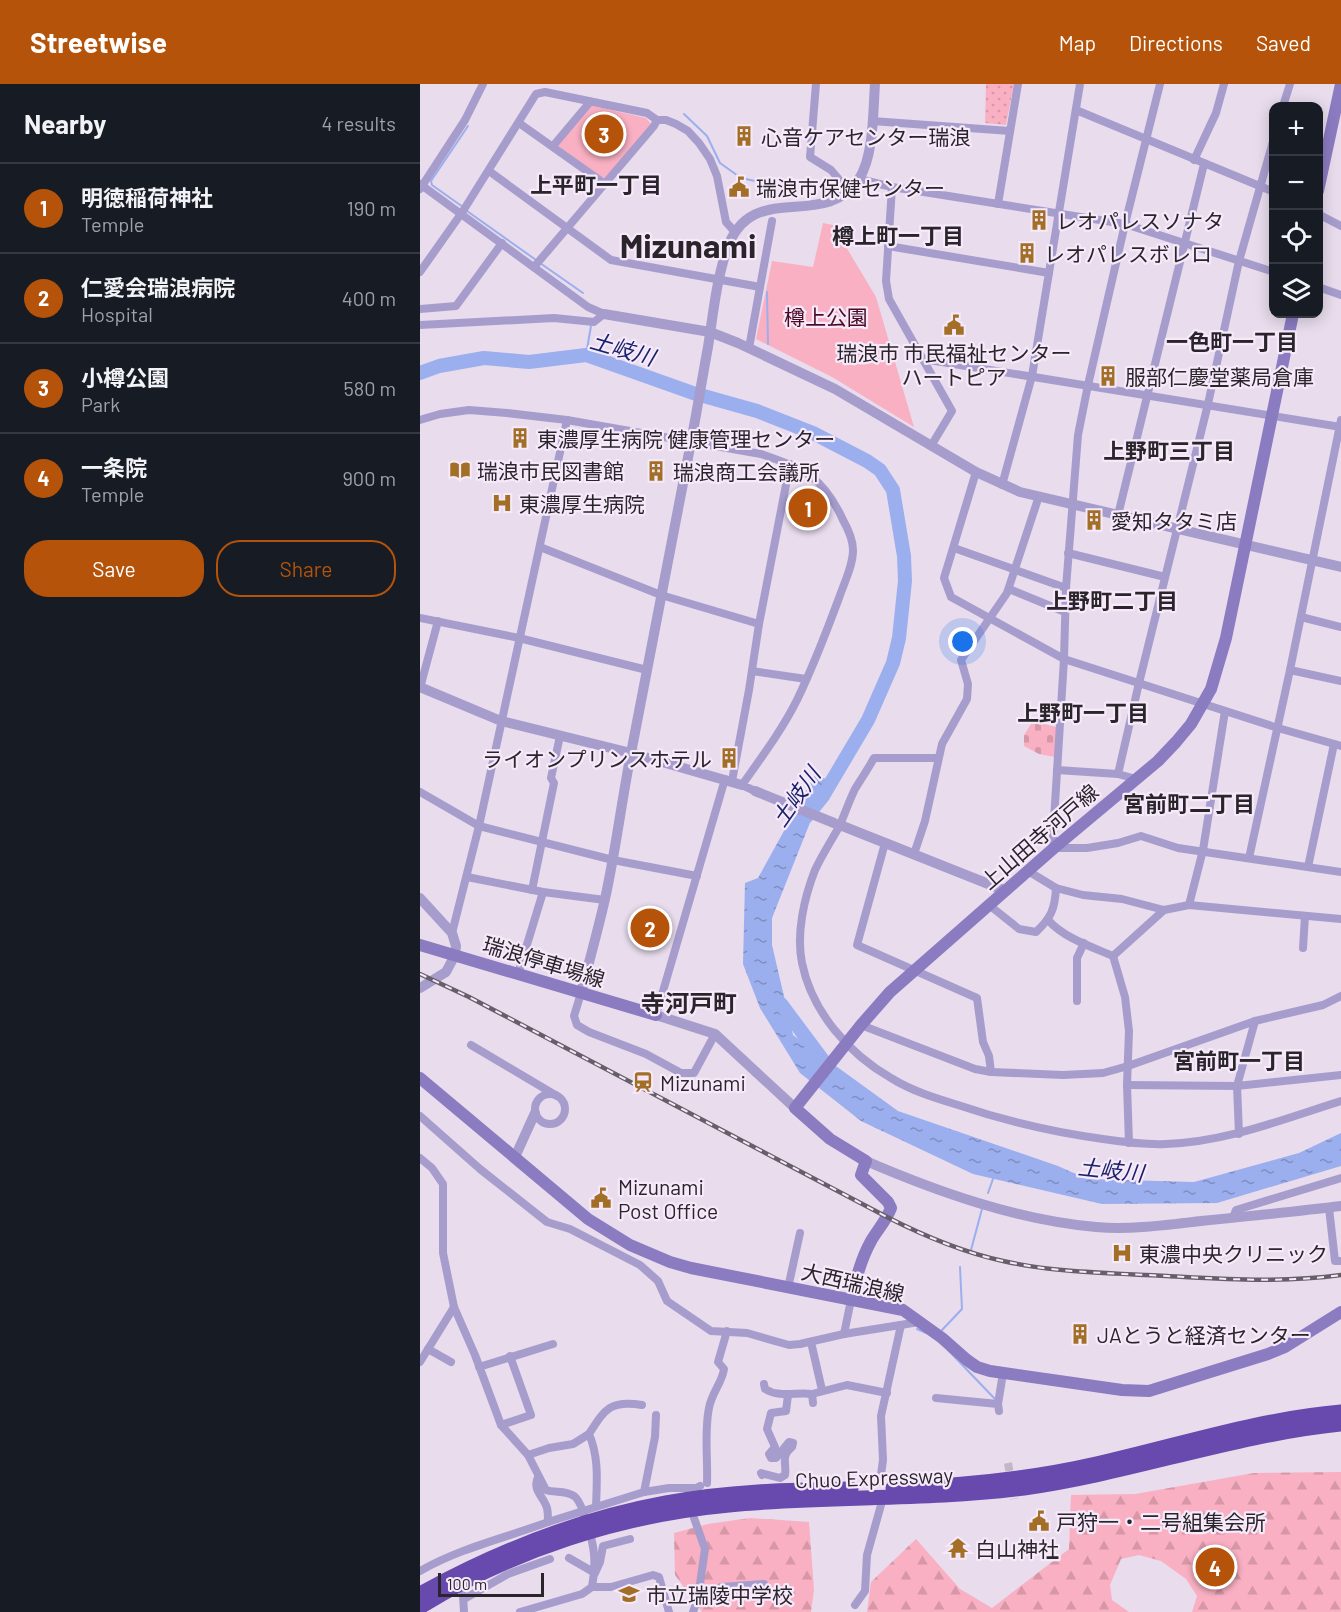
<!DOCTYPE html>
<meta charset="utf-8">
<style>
:root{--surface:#171b24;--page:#20242c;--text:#f1f3f6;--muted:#9ea1a6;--line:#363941;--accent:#b45309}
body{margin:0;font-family:Barlow,"Noto Sans JP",sans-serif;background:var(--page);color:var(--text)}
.controls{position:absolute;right:18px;top:18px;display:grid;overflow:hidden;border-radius:12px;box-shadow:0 3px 15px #0003}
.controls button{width:54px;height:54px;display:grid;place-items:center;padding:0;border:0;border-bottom:2px solid var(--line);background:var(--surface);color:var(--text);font:30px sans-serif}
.scale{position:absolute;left:18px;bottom:15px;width:106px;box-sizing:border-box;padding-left:6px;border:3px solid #2a252b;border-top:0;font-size:16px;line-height:21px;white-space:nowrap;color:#2a252b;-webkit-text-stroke:4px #f6e9fa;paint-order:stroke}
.you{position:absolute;left:543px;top:558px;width:21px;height:21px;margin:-15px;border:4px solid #fff;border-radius:50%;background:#1a73e8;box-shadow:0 0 0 9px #1a73e833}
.badge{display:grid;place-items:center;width:39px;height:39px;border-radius:50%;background:var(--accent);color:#fff;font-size:20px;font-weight:700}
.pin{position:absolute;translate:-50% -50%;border:3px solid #fff;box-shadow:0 2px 6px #0006}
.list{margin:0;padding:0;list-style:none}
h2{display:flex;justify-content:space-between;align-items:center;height:78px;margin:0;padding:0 24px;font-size:26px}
h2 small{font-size:20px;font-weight:400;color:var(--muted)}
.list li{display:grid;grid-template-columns:39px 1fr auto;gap:18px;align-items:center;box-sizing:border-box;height:90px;padding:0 24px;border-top:2px solid var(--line)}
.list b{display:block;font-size:22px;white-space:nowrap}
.list p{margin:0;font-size:20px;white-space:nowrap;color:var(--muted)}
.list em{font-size:20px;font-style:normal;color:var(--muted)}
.actions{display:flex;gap:12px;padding:18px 24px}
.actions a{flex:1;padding:14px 0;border:2px solid var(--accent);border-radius:24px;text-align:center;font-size:21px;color:var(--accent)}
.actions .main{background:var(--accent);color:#fff}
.icon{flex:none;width:33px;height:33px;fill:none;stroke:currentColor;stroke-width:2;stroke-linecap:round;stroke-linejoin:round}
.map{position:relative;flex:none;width:921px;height:1528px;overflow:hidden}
header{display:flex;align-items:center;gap:36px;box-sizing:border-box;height:84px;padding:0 30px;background:var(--accent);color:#fff}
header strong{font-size:28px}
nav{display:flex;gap:33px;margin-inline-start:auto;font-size:21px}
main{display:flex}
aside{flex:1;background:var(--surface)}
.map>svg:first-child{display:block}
</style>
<header>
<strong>Streetwise</strong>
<nav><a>Map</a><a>Directions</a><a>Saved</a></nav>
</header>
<main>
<aside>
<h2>Nearby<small>4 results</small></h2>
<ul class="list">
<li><span class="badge">1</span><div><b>明徳稲荷神社</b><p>Temple</p></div><em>190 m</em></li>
<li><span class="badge">2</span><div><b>仁愛会瑞浪病院</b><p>Hospital</p></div><em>400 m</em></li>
<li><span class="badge">3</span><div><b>小樽公園</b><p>Park</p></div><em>580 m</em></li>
<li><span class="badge">4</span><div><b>一条院</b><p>Temple</p></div><em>900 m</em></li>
</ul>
<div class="actions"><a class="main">Save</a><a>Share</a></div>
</aside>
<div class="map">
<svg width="921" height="1528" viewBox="0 0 921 1528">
<defs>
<pattern id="grass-dots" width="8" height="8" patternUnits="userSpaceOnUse" patternTransform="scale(1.5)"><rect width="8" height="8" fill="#f9b0c2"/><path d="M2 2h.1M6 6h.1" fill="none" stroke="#d697a7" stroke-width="1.8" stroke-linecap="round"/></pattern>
<pattern id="forest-firs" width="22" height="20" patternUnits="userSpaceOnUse" patternTransform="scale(1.5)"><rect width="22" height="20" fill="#f9b0c2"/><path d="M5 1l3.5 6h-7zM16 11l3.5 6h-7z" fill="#d697a7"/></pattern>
<pattern id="cemetery-stones" width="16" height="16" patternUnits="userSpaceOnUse" patternTransform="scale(1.5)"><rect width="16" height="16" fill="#f9b0c2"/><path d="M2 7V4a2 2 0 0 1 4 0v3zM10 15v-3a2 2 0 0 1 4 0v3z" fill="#d697a7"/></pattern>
<pattern id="water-ripples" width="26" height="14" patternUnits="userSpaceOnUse" patternTransform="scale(1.5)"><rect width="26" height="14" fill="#9baeee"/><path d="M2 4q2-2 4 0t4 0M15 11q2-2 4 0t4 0" fill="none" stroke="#7f8dc1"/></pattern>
</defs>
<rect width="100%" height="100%" fill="#e8dced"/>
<!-- grass -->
<polygon fill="url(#grass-dots)" points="566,0 594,0 586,41 565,39"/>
<!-- forest -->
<g fill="url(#forest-firs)">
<polygon points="921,1388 921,1528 772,1528 777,1512 766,1495 741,1477 719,1471 701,1475 690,1501 692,1516 709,1528 447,1528 451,1498 496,1455 540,1505 572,1524 649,1465 651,1411 715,1410 834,1389"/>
<polygon points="330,1434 389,1438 394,1506 391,1528 282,1528 255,1491 254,1449 288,1440"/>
</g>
<!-- cemetery -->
<polygon fill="url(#cemetery-stones)" points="613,637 636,643 635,673 619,670 604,662 604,651"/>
<!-- green -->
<g fill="#f9b0c2">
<polygon points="170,21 226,34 231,40 184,96 137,61"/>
<polygon points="403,139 413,141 456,213 494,343 412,293 336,255 352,177 393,183"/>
</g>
<!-- water -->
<polygon fill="url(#water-ripples)" points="396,689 407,696 352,834 352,861 373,951 478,1027 638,1082 667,1095 774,1098 879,1069 921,1049 921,1082 797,1119 682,1120 553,1090 441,1037 380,989 340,924 323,880 325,799 338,794"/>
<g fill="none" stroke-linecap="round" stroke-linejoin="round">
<!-- stream -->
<g stroke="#9baeee" stroke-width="2">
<polyline points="264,30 287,52 300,79 321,94 335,97 362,114"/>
<polyline points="43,123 12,101 11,97 48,42"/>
<polyline points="47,127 116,176"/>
<polyline points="120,179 163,209"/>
<polyline points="347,208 348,260"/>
<polyline points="166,271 171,242"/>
<polyline points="568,1109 574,1092"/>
<polyline points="551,1166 562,1125"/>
<polyline points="497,1245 506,1249"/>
<polyline points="522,1246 542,1225 540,1183"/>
<polyline points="527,1265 575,1315"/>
</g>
<!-- river -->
<g stroke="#9baeee" stroke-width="14">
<polyline points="0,289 19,282 64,274 109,278 166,271 273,309 337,327 393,349 447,377 460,386 473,406 484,472 485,497 479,554 473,579 448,636 403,712 386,733"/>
<polyline points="361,920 405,979"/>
</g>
<!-- minor-tunnel -->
<polyline stroke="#c2b7c6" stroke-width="8" stroke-dasharray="8 4" stroke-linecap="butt" points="588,1379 594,1415"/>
<!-- minor -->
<g stroke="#a79dcd" stroke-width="8">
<polyline points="396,0 390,73 411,86 428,106"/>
<polyline points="740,0 705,140 668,301 658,351 646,504 644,575 633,752 634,764 667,764 698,759 721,752 758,764 921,788"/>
<polyline points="863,22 870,0"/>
<polyline points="656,26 854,108"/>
<polyline points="452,37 590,47"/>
<polyline points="99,39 185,100"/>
<polyline points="133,62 170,18"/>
<polyline points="774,76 796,29 804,0"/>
<polyline points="69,87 191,176 340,203"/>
<polyline points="439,95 472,103 705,140 854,188"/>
<polyline points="0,100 168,223 184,230"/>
<polyline points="472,103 466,197 469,215 532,327 511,362"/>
<polyline points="0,105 45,36 63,0"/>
<polyline points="578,120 598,0"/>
<polyline points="898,130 921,142"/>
<polyline points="468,162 629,189"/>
<polyline points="114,183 234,42 237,36"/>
<polyline points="0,188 43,127 116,10 125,8 227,29 237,36 246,36 256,40 268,47 279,59 290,75 297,92 306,138 315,148"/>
<polyline points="898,203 921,211"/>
<polyline points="0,225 36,222 82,159"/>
<polyline points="0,241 134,234 174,238 184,230"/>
<polyline points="329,264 352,137"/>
<polyline points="503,275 921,343"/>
<path d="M0 336 20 330 49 326 87 329 147 336 341 370C384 385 403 392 423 436 428 445 433 455 433 466 433 482 424 499 419 514 406 549 393 583 377 616 362 646 341 674 322 701L335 707"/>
<polyline points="556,388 524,494 531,513 644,575 858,644 921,662"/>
<polyline points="582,401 612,292 660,0"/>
<polyline points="698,431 784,80"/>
<polyline points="120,463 241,511 339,540"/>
<polyline points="534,464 646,504"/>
<polyline points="648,469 745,493"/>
<polyline points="589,505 645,528"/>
<polyline points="881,533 921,543"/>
<polyline points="0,534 99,554 227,586"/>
<polyline points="870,586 921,597"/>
<polyline points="332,587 386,595"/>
<polyline points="0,604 18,537"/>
<path d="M518 674H454C448 685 441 695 435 705 429 717 425 730 419 743 411 757 402 771 395 786 384 814 376 850 382 879 392 928 429 970 471 994 492 1007 515 1014 538 1021 588 1038 631 1048 683 1055 703 1058 725 1061 746 1060 807 1058 863 1035 921 1017"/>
<polyline points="637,686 698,690"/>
<polyline points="716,695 698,690 719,599 788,320 819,177 854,54"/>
<polyline points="312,697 329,606 339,540 370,380"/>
<polyline points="0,708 59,742 193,776 277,792"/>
<polyline points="465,759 437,861 557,914 563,958 569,972 571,988"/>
<polyline points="494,770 505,737 522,660 547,615 548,600 541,576 587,509 619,412"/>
<polyline points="829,774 870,586 921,336"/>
<polyline points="888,783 914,660"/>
<polyline points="608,787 636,804 663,811 702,815 744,826 769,821 921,835"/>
<polyline points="47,793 123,808 185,816"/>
<polyline points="112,806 134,699 131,694 140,652"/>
<path d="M569 821 599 845 616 848C631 834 635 825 636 804"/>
<polyline points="769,821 783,766 805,627"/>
<path d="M628 836C644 854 672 863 693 872"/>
<polyline points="32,849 59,742 147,336"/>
<polyline points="883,864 885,832"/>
<polyline points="693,872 705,913 709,947 707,1001 709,1059"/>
<polyline points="693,872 744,826"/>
<polyline points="98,890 123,808"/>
<polyline points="161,909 154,932 157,941 169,948 226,970 261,989 274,989 295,950"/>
<polyline points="657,917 657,874 664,859"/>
<polyline points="236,931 305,695"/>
<polyline points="441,941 555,985 571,988 643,991 683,989 708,982 835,937 903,921 921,912"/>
<polyline points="51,961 137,1012"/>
<polyline points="707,1001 817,1002 921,991"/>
<circle cx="130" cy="1025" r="15"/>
<polyline points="0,1032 60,1085 127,1138 150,1145 220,1181 238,1197 247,1217 291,1247 327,1249 369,1261 380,1260 424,1250 499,1238"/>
<polyline points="819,1050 817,1002 835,937"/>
<path d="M0 1074 12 1084 23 1100V1169L34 1223 55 1271 81 1341 108 1371 126 1406C135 1409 146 1406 154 1412 163 1418 173 1458 174 1470 175 1481 174 1492 172 1503"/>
<polyline points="909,1124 915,1177 921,1177"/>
<polyline points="813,1134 816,1126 921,1094"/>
<polyline points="368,1204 380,1149"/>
<polyline points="424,1250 431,1216"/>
<polyline points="391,1258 402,1306"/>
<polyline points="8,1265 31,1278"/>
<polyline points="0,1278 34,1223"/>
<polyline points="59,1283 133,1260"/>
<path d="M344 1300 345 1305C359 1314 376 1308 392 1310"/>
<polyline points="516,1314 578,1320"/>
<polyline points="393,1319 392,1310 427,1301 467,1309"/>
<polyline points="579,1327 578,1320 583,1289"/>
<polyline points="81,1341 111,1331 90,1272"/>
<path d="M169 1350C185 1325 190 1316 222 1321"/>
<path d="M108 1371 129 1364 153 1360 169 1350C179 1373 177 1397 176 1422"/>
<path d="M342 1391 341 1389 360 1394 365 1391C367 1379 360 1373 372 1363L373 1359 369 1358 356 1374H351L349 1370 355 1363 347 1345 351 1329 366 1327 368 1311"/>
<path d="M118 1393C112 1407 123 1411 127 1424 128 1428 128 1433 128 1438L224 1408 249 1404H276L280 1402"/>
<polyline points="460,1398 463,1376 461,1332 481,1241"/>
<path d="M287 1399C288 1374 284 1348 289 1324 292 1308 302 1299 304 1285L298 1278 307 1247"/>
<polyline points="224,1408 235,1353 236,1331"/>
<polyline points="149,1474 175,1489 180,1478 183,1462 210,1455"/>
<path d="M0 1487C40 1464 85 1454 128 1438"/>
<polyline points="43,1511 44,1528"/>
<polyline points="278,1514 289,1516 301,1503 344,1500"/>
<polyline points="44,1515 88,1490 130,1475"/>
<polyline points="435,1521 445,1507 447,1471 461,1421"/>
<polyline points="100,1528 162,1510 172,1503 191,1503 233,1491 239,1493 249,1528"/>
<polyline points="273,1528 278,1514 285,1465 274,1434"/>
</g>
<!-- tertiary -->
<g stroke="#a79dcd" stroke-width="10">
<polyline points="184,230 290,248 318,259 415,305 556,388 600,408 921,483"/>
<polyline points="0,603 81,637 211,669 322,701"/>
<polyline points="335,707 414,739"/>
<polyline points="420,741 586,807"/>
<polyline points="0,814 32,849 36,862 35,871 26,888 0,904"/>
<path d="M161 909C169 878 178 846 185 815 196 765 202 714 212 664 231 562 252 460 271 358 277 327 282 295 288 263 293 231 296 199 306 168 330 92 403 149 439 95 454 72 453 27 455 0"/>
<polyline points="236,931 295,950 375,1024"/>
<polyline points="95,1073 115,1029"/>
<path d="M446 1077C518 1108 597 1136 676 1143 711 1146 746 1141 781 1137 828 1132 874 1128 921 1122"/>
</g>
<!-- secondary -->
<g stroke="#8b7bc1" stroke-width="12">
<polyline points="898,107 921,0"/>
<polyline points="0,861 236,931"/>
<polyline points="0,994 168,1135 210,1161 250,1178 271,1184 483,1226 522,1254 547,1276 557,1283 570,1287 702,1306 729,1307 848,1270 865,1263 921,1228"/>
<path d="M431 1216C436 1195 441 1175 451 1157 458 1145 466 1137 471 1124L468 1118 441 1091 446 1077 410 1055 375 1024 441 941 470 908 634 764 738 677 756 658 771 640 791 605 806 554 873 230"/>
</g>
<!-- motorway -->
<g stroke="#6849ae" stroke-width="15">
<path d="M473 1404C541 1402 610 1395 676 1380 757 1362 838 1335 921 1328"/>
<path d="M0 1510C78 1467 158 1435 246 1419 307 1407 369 1406 431 1405"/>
<path d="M0 1523C92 1466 201 1431 309 1421 407 1411 506 1417 604 1404 711 1389 813 1351 921 1340"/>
</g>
<!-- rail casing -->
<g stroke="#665e68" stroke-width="4.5">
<path id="rail" d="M0 890 49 913 467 1133C504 1152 542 1168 583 1177 636 1189 692 1189 747 1192 805 1195 863 1199 921 1191"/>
</g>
<!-- rail -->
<use href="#rail" stroke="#f6e9fa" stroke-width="2" stroke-dasharray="7" stroke-linecap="butt"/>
</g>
<!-- icons -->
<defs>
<g id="building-bare" transform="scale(1.62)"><path d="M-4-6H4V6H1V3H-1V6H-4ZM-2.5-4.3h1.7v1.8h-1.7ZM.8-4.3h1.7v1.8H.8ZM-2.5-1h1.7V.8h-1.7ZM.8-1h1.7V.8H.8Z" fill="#a36f27" stroke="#f6e9fa" stroke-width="2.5" paint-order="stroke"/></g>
<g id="civic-bare" transform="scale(1.62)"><path d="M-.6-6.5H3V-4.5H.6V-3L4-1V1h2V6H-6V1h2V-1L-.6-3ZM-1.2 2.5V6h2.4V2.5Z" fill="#a36f27" stroke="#f6e9fa" stroke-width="2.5" paint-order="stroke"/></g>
<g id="library-bare" transform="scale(1.62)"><path d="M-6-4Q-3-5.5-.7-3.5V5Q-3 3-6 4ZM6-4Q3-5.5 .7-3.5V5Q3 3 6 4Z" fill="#a36f27" stroke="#f6e9fa" stroke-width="2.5" paint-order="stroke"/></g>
<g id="hospital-bare" transform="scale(1.62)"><path d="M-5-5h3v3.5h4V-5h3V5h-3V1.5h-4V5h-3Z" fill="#a36f27" stroke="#f6e9fa" stroke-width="2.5" paint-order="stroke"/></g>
<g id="station-bare" transform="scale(1.62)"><path d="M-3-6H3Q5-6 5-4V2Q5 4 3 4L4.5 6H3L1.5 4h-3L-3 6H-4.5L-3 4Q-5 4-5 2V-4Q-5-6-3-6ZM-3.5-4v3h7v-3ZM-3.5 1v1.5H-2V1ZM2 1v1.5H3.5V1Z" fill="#a36f27" stroke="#f6e9fa" stroke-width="2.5" paint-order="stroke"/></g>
<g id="temple-bare" transform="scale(1.62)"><path d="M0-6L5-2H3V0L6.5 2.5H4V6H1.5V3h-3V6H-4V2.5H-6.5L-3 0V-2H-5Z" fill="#a36f27" stroke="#f6e9fa" stroke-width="2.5" paint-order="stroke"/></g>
<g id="school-bare" transform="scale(1.62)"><path d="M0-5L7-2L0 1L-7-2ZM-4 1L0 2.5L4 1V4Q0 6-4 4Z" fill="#a36f27" stroke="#f6e9fa" stroke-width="2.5" paint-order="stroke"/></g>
</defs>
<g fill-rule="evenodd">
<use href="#building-bare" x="324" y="52"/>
<use href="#civic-bare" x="319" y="103"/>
<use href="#building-bare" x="619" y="136"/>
<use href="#building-bare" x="607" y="169"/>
<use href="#civic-bare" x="534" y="241"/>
<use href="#building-bare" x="688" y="292"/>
<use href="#building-bare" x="100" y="354"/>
<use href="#library-bare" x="40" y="386"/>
<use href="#building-bare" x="236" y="387"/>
<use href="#hospital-bare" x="82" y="419"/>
<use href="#building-bare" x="674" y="436"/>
<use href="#building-bare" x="309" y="674"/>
<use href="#station-bare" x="223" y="998"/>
<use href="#civic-bare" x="181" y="1114"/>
<use href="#hospital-bare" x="702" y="1169"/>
<use href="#building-bare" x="660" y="1250"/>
<use href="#civic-bare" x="619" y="1437"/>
<use href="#temple-bare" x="538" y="1464"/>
<use href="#school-bare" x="209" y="1510"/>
</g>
<g text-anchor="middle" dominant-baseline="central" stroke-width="4.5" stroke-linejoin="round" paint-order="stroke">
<!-- poi labels -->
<g font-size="21" fill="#2a252b" stroke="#f6e9fa" text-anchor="start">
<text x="341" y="52">心音ケアセンター瑞浪</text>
<text x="336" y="103">瑞浪市保健センター</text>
<text x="636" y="136">レオパレスソナタ</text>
<text x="624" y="169">レオパレスボレロ</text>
<text x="534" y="268" text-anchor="middle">瑞浪市 市民福祉センター<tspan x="534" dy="24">ハートピア</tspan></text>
<text x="705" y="292">服部仁慶堂薬局倉庫</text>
<text x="117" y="354">東濃厚生病院 健康管理センター</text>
<text x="57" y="386">瑞浪市民図書館</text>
<text x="253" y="387">瑞浪商工会議所</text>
<text x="99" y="419">東濃厚生病院</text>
<text x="691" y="436">愛知タタミ店</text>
<text x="292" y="674" text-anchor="end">ライオンプリンスホテル</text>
<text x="240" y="998">Mizunami</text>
<text x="198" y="1102">Mizunami<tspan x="198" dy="24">Post Office</tspan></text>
<text x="719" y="1169">東濃中央クリニック</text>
<text x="677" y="1250">JAとうと経済センター</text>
<text x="636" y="1437">戸狩一・二号組集会所</text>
<text x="555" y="1464">白山神社</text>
<text x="226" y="1510">市立瑞陵中学校</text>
</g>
<!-- park labels -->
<g font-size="21" fill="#4d0a24" stroke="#f6e9fa">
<text x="406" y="232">樽上公園</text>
</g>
<!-- street labels -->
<g font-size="21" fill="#2a252b" stroke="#f6e9fa">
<text transform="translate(619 752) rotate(-41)">上山田寺河戸線</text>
<text transform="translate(124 877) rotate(17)">瑞浪停車場線</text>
<text transform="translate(433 1198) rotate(13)">大西瑞浪線</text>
<text transform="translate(454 1393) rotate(-2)">Chuo Expressway</text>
</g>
<!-- neighbourhood labels -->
<g font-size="22" font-weight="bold" fill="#2a252b" stroke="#f6e9fa">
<text x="176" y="100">上平町一丁目</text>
<text x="478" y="151">樽上町一丁目</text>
<text x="812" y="257">一色町一丁目</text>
<text x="749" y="366">上野町三丁目</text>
<text x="692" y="516">上野町二丁目</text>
<text x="663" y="628">上野町一丁目</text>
<text x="769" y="719">宮前町二丁目</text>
<text x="819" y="976">宮前町一丁目</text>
</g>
<!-- water labels -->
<g font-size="22" font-style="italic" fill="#19226a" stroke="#f6e9fa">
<text transform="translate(203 264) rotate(16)">土岐川</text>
<text transform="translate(375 712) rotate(-55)">土岐川</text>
<text transform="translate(691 1085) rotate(6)">土岐川</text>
</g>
<!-- quarter labels -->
<g font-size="24" font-weight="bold" fill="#2a252b" stroke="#f6e9fa">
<text x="269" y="918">寺河戸町</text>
</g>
<!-- town labels -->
<g font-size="33" font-weight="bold" fill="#2a252b" stroke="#f6e9fa">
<text x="268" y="161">Mizunami</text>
</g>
</g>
</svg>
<div class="controls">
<button>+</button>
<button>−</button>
<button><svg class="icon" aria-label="locate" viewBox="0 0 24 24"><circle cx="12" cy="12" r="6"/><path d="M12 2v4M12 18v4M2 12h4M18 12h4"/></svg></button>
<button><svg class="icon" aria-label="layers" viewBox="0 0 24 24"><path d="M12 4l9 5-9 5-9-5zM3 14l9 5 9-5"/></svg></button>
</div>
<div class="scale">100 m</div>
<div class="you"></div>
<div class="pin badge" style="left:388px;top:424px">1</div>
<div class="pin badge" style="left:230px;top:844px">2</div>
<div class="pin badge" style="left:184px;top:50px">3</div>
<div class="pin badge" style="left:795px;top:1483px">4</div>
</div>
</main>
